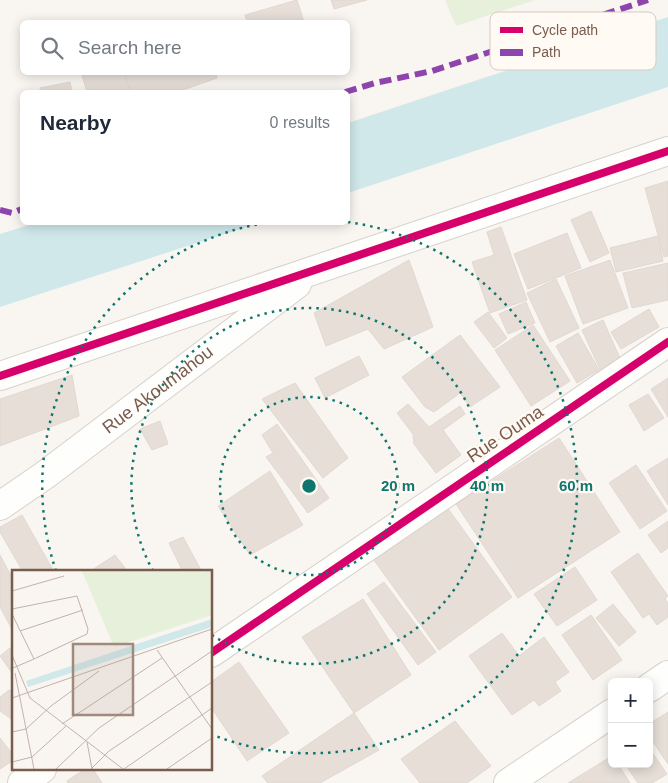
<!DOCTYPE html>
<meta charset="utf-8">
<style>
:root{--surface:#fff;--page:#f6f6f7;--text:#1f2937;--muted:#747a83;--line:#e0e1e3}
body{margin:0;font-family:Arial,sans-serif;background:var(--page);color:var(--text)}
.controls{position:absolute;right:15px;bottom:15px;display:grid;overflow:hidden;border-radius:8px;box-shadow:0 2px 12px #0003}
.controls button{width:45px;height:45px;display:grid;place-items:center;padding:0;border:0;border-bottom:1px solid var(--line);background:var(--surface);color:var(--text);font:25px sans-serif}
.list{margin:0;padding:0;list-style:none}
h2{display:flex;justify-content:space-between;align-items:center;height:65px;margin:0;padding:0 20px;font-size:21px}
h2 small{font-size:16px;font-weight:400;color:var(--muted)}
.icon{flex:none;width:28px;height:28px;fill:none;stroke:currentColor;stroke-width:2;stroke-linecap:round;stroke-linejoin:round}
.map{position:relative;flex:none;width:668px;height:783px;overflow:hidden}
.search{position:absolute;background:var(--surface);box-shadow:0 2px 12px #0003;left:20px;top:20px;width:330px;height:55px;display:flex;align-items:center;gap:12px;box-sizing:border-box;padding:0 18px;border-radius:8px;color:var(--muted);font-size:19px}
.panel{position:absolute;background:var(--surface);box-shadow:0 2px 12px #0003;left:20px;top:90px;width:330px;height:135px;border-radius:8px}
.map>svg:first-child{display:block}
</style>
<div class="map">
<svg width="668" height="783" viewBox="0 0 668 783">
<rect width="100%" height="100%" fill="#f9f5f0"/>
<!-- green -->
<polygon fill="#e7f0db" points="445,0 535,0 456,26"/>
<!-- water -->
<g fill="#d0e8ea">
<polygon points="668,17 668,87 348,193 348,123"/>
<polygon points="35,223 35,222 258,223 0,307 0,234"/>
</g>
<!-- building -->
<g fill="#e6ded7" stroke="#e2d8d2">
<polygon points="297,0 304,22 247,22 245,15"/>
<polygon points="331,0 367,0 334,9"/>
<polygon points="81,72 124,72 130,92 87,92"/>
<polygon points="124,72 215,72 217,78 177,92 130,92"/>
<polygon points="70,82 72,92 41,92 40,88"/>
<polygon points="668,181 668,256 664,257 645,188"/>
<polygon points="591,211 609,253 590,262 571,220"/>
<polygon points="501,227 527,300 490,313 472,262 494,255 487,232"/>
<polygon points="567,233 581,268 528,289 514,254"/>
<polygon points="658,236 663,261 616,272 610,248"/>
<polygon points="409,260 433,327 384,349 368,329 326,346 314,313"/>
<polygon points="610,260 628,308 583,324 565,276"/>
<polygon points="668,263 668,300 632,308 623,273"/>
<polygon points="556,279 579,328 550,342 527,293"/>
<polygon points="526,302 535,323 508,334 499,314"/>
<polygon points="649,309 659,327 621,349 611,332"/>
<polygon points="488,312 507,338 494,348 474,322"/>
<polygon points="603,320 624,367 603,376 582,330"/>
<polygon points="533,325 570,381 531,406 495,350"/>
<polygon points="578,333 599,370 577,383 556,346"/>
<polygon points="460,335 500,387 470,407 460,393 434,412 425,407 402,377"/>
<polygon points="359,356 369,375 325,398 315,378"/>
<polygon points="72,375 79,416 0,446 0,399"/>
<polygon points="668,378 668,417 651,389"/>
<polygon points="295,383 348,458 323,478 262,399"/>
<polygon points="648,394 664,418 644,431 629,405"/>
<polygon points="408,404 429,427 460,406 465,414 443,430 461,455 436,473 414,444 413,434 397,413"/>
<polygon points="160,421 168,444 152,450 140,429"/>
<polygon points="277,424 329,498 308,513 266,457 273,453 262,435"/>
<polygon points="559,438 620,532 518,598 456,504"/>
<polygon points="668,458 668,505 647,471"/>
<polygon points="636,465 667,511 640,529 609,483"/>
<polygon points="270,471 303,525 250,555 218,506"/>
<polygon points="444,503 512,597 439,650 371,556"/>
<polygon points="22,515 53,570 48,572 23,572 0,532 0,527"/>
<polygon points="668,521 668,548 661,553 648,535"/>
<polygon points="183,537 202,572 183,572 169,543"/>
<polygon points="638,553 668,596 665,599 668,603 668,617 657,625 649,614 643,618 611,572"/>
<polygon points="0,555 14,581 14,633 0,607"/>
<polygon points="115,555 125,568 119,572 89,572"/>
<polygon points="575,567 597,600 557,626 534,594"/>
<polygon points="384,582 436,652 418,665 367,594"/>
<polygon points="363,599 411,675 354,713 302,637"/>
<polygon points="613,604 636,632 619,646 596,618"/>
<polygon points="591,615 622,660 593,680 562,635"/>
<polygon points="502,633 519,656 544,637 569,672 555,682 561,691 539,706 534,700 512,715 469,656"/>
<polygon points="14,645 14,672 12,673 0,656"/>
<polygon points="239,662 289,733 247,761 211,707 211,682"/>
<polygon points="9,690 14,692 14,721 0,711 0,697"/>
<polygon points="668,712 668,764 649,736 649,724"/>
<polygon points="354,713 379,750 320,783 268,783 262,776"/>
<polygon points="455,721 491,766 467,783 420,783 401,759"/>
<polygon points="0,738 14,756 14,760 0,769"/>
<polygon points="649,748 667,774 652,783 638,783 625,764 649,764"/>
<polygon points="612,756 612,764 618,764 630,783 568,783"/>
<polygon points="85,769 93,769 102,783 68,783 67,781"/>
</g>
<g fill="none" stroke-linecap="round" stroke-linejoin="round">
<!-- minor casing -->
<g stroke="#d7d1cb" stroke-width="30">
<g id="minor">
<polyline points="0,376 668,151"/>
<path id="s1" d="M0 506 45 475 297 284"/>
<polyline points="211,653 668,342"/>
<polyline points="649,688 668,675"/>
<polyline points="22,783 42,769"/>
<polyline points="508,783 612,713"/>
</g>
</g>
<!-- minor -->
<use href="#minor" stroke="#fefefd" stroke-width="28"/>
<!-- quiet -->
<g stroke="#8e44ad" stroke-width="6" stroke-dasharray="12 6" stroke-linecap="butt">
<polyline points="345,92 375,83 432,71 648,0"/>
<polyline points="0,210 12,213 22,209"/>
</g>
<!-- cycleway casing -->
<g stroke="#fffaf3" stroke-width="11">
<g id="cycleway">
<polyline points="0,376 668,151"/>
<polyline points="211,653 668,342"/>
</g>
</g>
<!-- cycleway -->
<use href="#cycleway" stroke="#d6006c" stroke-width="8"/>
</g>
<!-- distance rings -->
<g fill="none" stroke="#0f766e" stroke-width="2.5" stroke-dasharray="2.5 5">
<circle cx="309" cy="486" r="89"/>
<path d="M153 571A178 178 0 1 1 212 635"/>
<path d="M56 571A267 267 0 0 1 265 223M348 222A267 267 0 1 1 213 735"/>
</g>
<g text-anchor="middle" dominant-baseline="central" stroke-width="4.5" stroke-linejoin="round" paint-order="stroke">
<!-- street labels -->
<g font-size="18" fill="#7a5c4d" stroke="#fffaf3">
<text stroke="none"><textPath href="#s1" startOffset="196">Rue Akoumahou</textPath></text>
<text transform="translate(505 434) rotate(-34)">Rue Ouma</text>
</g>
</g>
<!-- overview -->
<g transform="translate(12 570)">
<rect width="200" height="200" fill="#f9f5f0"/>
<path d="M70 1H200V45L102 77Z" fill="#e7f0db"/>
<path d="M200 49V57L16 117 14 111Z" fill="#d0e8ea"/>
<path fill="none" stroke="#c2b3aa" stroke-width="1" d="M0 21 52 6M0 39 65 26 76 59 75 64 22 89M0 44 22 89 1 98M8 61 71 40M145 80 200 159M0 85 18 128 111 199M3 103 22 199M0 128 200 59M50 154 150 88M0 162 14 159 39 136 87 101M75 172 80 199M0 192 20 187 54 156M44 199 87 158 200 81M79 199 97 181 200 112M112 199 200 138M155 199 200 168"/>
<path fill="#9f8a7d" fill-opacity="0.15" stroke="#9f8a7d" stroke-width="2.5" d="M61 74H121V145H61Z"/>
<rect width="200" height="200" fill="none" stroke="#7a5c4d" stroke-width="2.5"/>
</g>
<!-- legend -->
<rect x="490" y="12" width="166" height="58" rx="8" fill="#fffaf3" stroke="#d7cbc1" stroke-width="1"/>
<rect x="500" y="27" width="23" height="6" fill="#d6006c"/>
<rect x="500" y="49" width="23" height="7" fill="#8e44ad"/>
<g font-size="14" fill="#7a5c4d">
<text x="532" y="35">Cycle path</text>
<text x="532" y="57">Path</text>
</g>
<circle cx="309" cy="486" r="8" fill="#0f766e" stroke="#fffaf3" stroke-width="2.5"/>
<g font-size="15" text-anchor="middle" font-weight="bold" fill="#0f766e" stroke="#fffaf3" stroke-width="4.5" stroke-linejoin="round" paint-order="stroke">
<text x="398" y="491">20 m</text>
<text x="487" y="491">40 m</text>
<text x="576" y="491">60 m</text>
</g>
</svg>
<div class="controls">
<button>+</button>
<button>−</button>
</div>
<div class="search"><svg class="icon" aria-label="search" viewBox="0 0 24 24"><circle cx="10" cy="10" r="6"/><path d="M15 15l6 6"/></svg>Search here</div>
<section class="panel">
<h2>Nearby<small>0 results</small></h2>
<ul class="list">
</ul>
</section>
</div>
